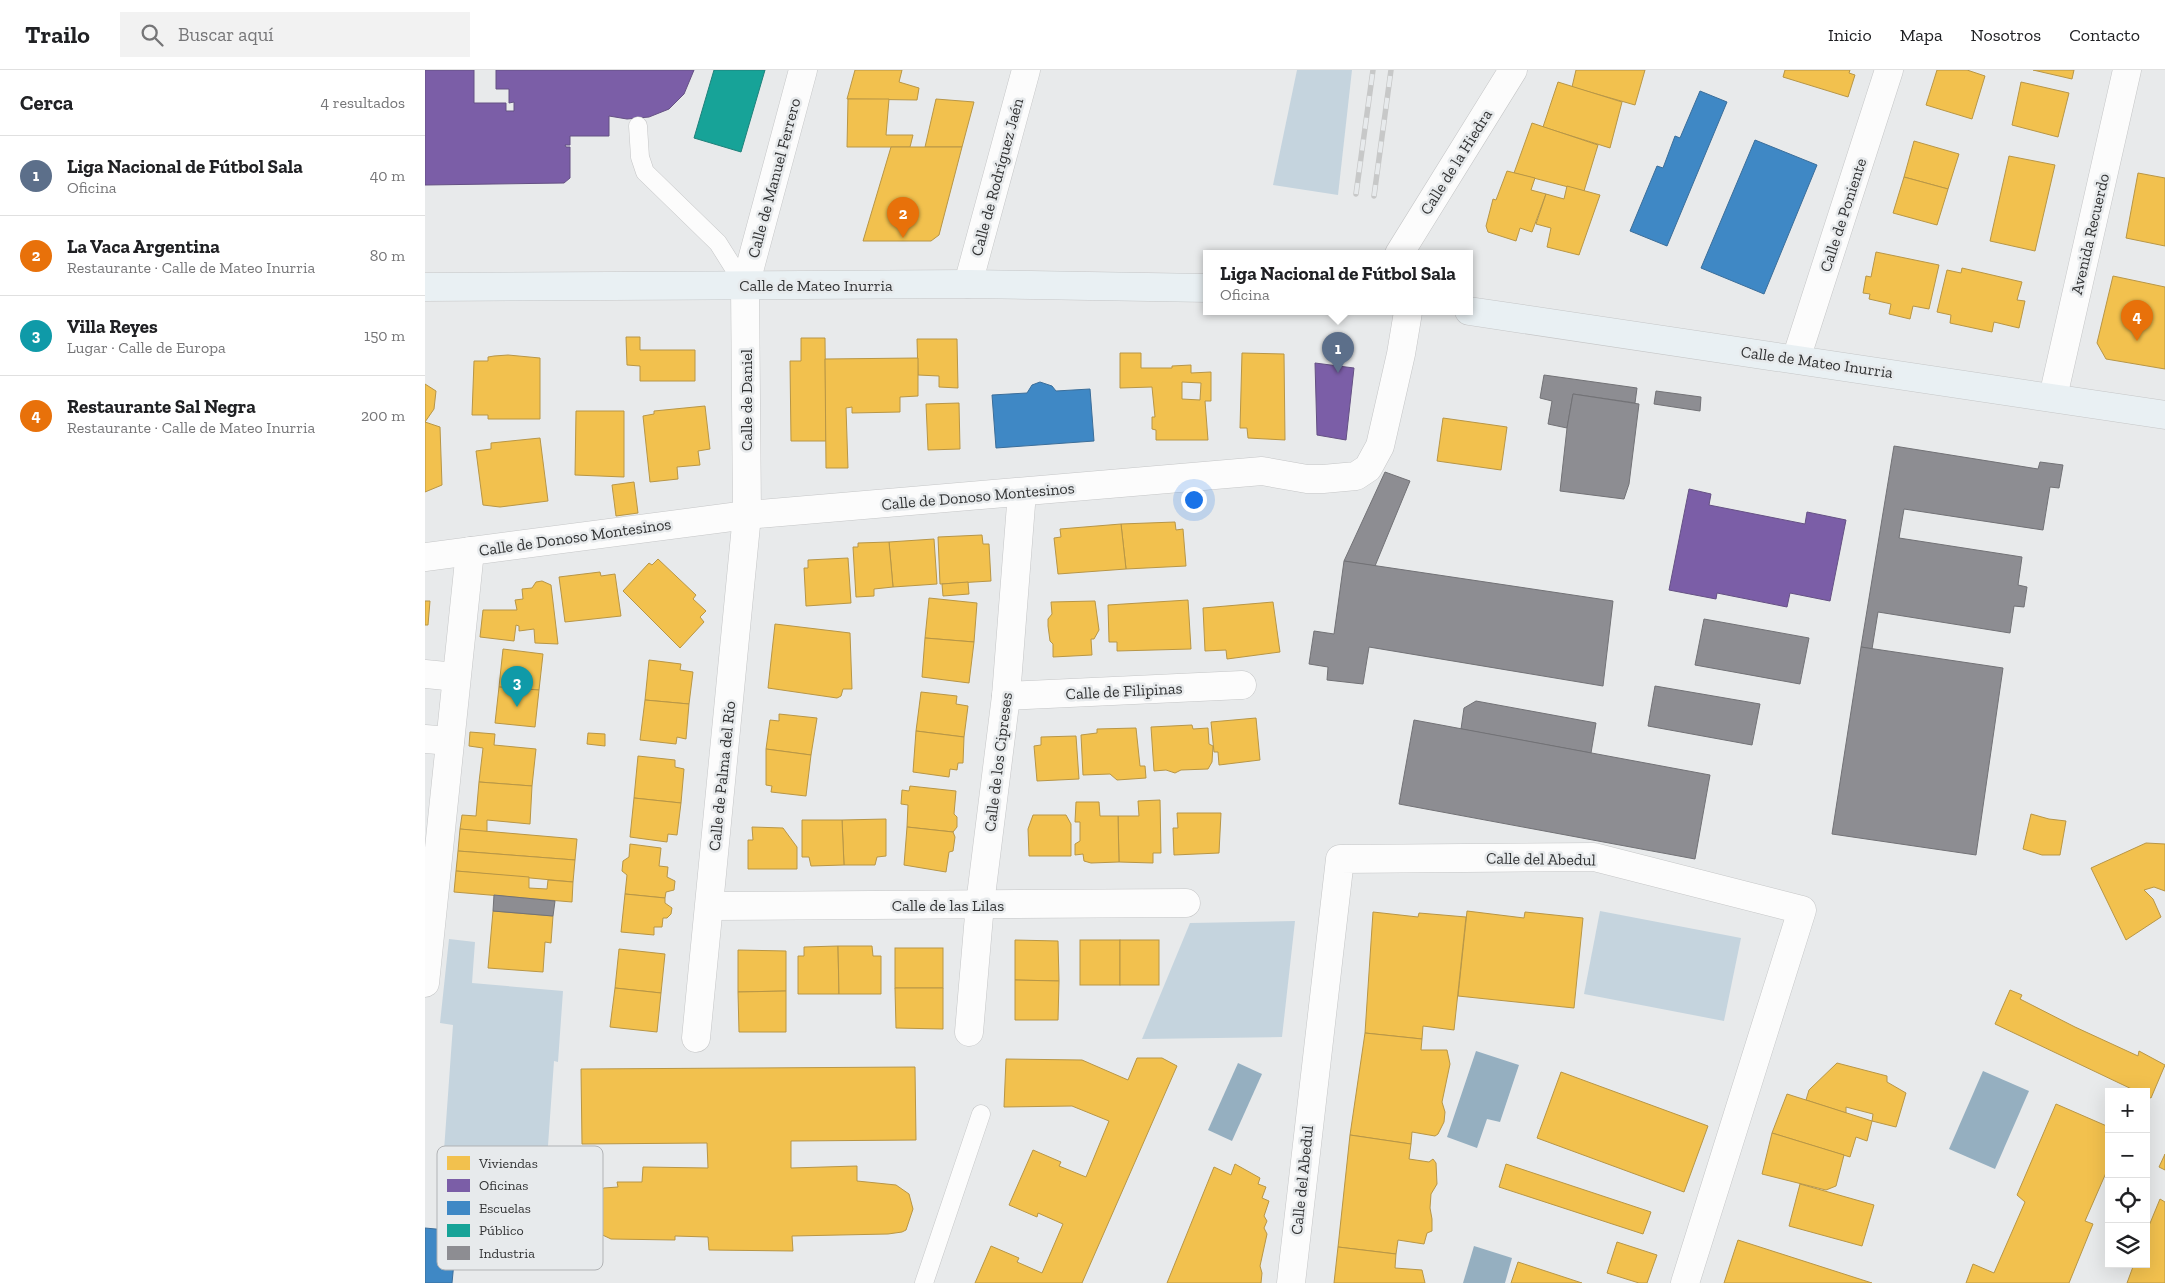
<!DOCTYPE html>
<html lang="es">
<meta charset="utf-8">
<style>
:root{--surface:#fff;--page:#f2f2f2;--text:#202124;--muted:#757577;--line:#e0e0e0;--accent:#727374}
body{margin:0;font-family:"Zilla Slab",serif;background:var(--page);color:var(--text)}
.controls{position:absolute;right:15px;bottom:15px;display:grid;overflow:hidden;border-radius:0px;box-shadow:0 5px 20px #0002}
.controls button{width:45px;height:45px;display:grid;place-items:center;padding:0;border:0;border-bottom:1px solid var(--line);background:var(--surface);color:var(--text);font:25px sans-serif}
.you{position:absolute;left:768px;top:429px;width:18px;height:18px;margin:-12px;border:4px solid #fff;border-radius:50%;background:#1a73e8;box-shadow:0 0 0 8px #1a73e833}
.badge{display:grid;place-items:center;width:32px;height:32px;border-radius:50%;background:var(--accent);color:#fff;font-size:16px;font-weight:700}
.pin{position:absolute;translate:-50% -41px;filter:drop-shadow(0 1px 2px #0008)}
.pin::after{content:'';position:absolute;top:26px;width:18px;height:15px;background:inherit;clip-path:polygon(0 0,100% 0,50% 100%)}
.popup{position:absolute;left:778px;top:180px;width:270px;height:65px;box-sizing:border-box;display:grid;place-content:center;border-radius:0px;background:var(--surface);filter:drop-shadow(0 1px 4px #0005);font-size:16px;white-space:nowrap;color:var(--muted)}
.popup b{font-size:19px;color:var(--text)}
.popup::after{content:'';position:absolute;left:50%;top:100%;margin-left:-10px;border:10px solid transparent;border-top-color:var(--surface)}
.list{margin:0;padding:0;list-style:none}
h2{display:flex;justify-content:space-between;align-items:center;height:65px;margin:0;padding:0 20px;font-size:21px}
h2 small{font-size:16px;font-weight:400;color:var(--muted)}
.list li{display:grid;grid-template-columns:32px 1fr auto;gap:15px;align-items:center;box-sizing:border-box;height:80px;padding:0 20px;border-top:1px solid var(--line)}
.list b{display:block;font-size:19px;white-space:nowrap}
.list p{margin:0;font-size:16px;white-space:nowrap;color:var(--muted)}
.list em{font-size:16px;font-style:normal;color:var(--muted)}
.icon{flex:none;width:28px;height:28px;fill:none;stroke:currentColor;stroke-width:2;stroke-linecap:round;stroke-linejoin:round}
.map{position:relative;flex:none;width:1740px;height:1213px;overflow:hidden}
header{display:flex;align-items:center;gap:30px;box-sizing:border-box;height:70px;padding:0 25px;background:var(--surface);border-bottom:1px solid var(--line)}
header strong{font-size:24px}
nav{display:flex;gap:28px;margin-inline-start:auto;font-size:18px}
.search{width:350px;height:45px;background:var(--page);display:flex;align-items:center;gap:12px;box-sizing:border-box;padding:0 18px;border-radius:0px;color:var(--muted);font-size:19px}
main{display:flex}
aside{flex:1;background:var(--surface)}
.map>svg:first-child{display:block}
</style>
<header>
<strong>Trailo</strong>
<div class="search"><svg class="icon" aria-label="search" viewBox="0 0 24 24"><circle cx="10" cy="10" r="6"/><path d="M15 15l6 6"/></svg>Buscar aquí</div>
<nav><a>Inicio</a><a>Mapa</a><a>Nosotros</a><a>Contacto</a></nav>
</header>
<main>
<aside>
<h2>Cerca<small>4 resultados</small></h2>
<ul class="list">
<li><span class="badge" style="background:#5c6f8a">1</span><div><b>Liga Nacional de Fútbol Sala</b><p>Oficina</p></div><em>40 m</em></li>
<li><span class="badge" style="background:#e8710a">2</span><div><b>La Vaca Argentina</b><p>Restaurante · Calle de Mateo Inurria</p></div><em>80 m</em></li>
<li><span class="badge" style="background:#0f9aa8">3</span><div><b>Villa Reyes</b><p>Lugar · Calle de Europa</p></div><em>150 m</em></li>
<li><span class="badge" style="background:#e8710a">4</span><div><b>Restaurante Sal Negra</b><p>Restaurante · Calle de Mateo Inurria</p></div><em>200 m</em></li>
</ul>
</aside>
<div class="map">
<svg width="1740" height="1213" viewBox="0 0 1740 1213">
<rect width="100%" height="100%" fill="#e8eaeb"/>
<!-- green -->
<g fill="#c5d4de">
<polygon points="872,0 927,0 913,125 848,115"/>
<polygon points="1175,841 1316,868 1299,951 1159,924"/>
<polygon points="870,851 857,967 717,969 765,853"/>
<polygon points="24,869 50,872 47,913 138,921 133,992 129,991 117,1160 14,1150 28,955 15,953"/>
</g>
<!-- water -->
<g fill="#95afc0">
<polygon points="1051,981 1094,995 1075,1052 1062,1049 1052,1078 1022,1067"/>
<polygon points="813,993 837,1004 807,1071 783,1060"/>
<polygon points="1558,1001 1604,1021 1570,1099 1524,1079"/>
<polygon points="1049,1176 1087,1188 1080,1213 1038,1213"/>
</g>
<!-- homes -->
<g fill="#f2c14e" stroke="#b89646" fill-rule="evenodd">
<polygon points="430,0 477,0 474,12 494,18 492,30 422,29"/>
<polygon points="1151,0 1220,0 1210,35 1147,17"/>
<polygon points="1360,0 1425,0 1424,3 1430,5 1423,27 1358,7"/>
<polygon points="1512,0 1542,0 1560,6 1547,49 1501,35"/>
<polygon points="1608,0 1649,0 1647,9"/>
<polygon points="1133,12 1197,32 1185,78 1118,57"/>
<polygon points="1596,12 1644,23 1633,67 1587,55"/>
<polygon points="423,29 464,29 461,65 488,65 485,77 422,77"/>
<polygon points="511,29 549,32 537,77 500,77"/>
<polygon points="1107,53 1173,75 1159,121 1089,103"/>
<polygon points="1489,71 1534,84 1523,119 1479,107"/>
<polygon points="466,77 537,77 514,165 506,171 438,171"/>
<polygon points="1584,86 1630,95 1610,181 1565,171"/>
<polygon points="1082,101 1110,108 1106,120 1121,124 1107,162 1095,158 1091,171 1063,162 1061,156 1068,129 1071,130"/>
<polygon points="1713,103 1740,108 1740,176 1701,168"/>
<polygon points="1479,107 1523,119 1512,155 1468,143"/>
<polygon points="1142,116 1175,125 1154,185 1122,177 1126,158 1111,154 1121,124 1139,129"/>
<polygon points="1451,182 1514,195 1504,239 1488,236 1485,249 1464,244 1466,234 1444,229 1445,224 1438,223 1441,206 1446,207"/>
<polygon points="1537,198 1597,212 1592,230 1600,231 1594,258 1569,252 1567,262 1525,253 1526,245 1512,242 1522,200 1536,203"/>
<polygon points="1688,206 1740,217 1740,299 1681,289 1672,273"/>
<polygon points="201,267 215,267 215,280 270,280 270,311 215,311 215,296 202,295"/>
<polygon points="376,268 400,268 401,371 366,371 365,291 376,291"/>
<polygon points="492,269 532,269 533,318 514,317 514,306 493,305"/>
<path d="M695 283H716V298H747V296L766 295V303L786 302V331H780L783 370H731V360L727 359V347H730L727 317 695 318ZM757 312 776 313 775 330 757 329Z"/>
<polygon points="817,283 859,284 860,370 823,368 822,358 815,358"/>
<polygon points="83,285 115,288 115,349 63,349 63,345 47,345 49,291 63,291 63,287 69,286"/>
<polygon points="493,288 493,326 475,327 475,342 427,343 427,337 421,338 423,398 401,398 400,289"/>
<polygon points="0,314 11,321 9,339 0,352 15,357 17,415 0,422"/>
<polygon points="534,333 535,379 503,380 501,334"/>
<polygon points="280,336 285,379 273,381 275,395 252,397 253,409 225,412 218,346 229,344 229,341"/>
<polygon points="151,341 199,341 199,407 150,405"/>
<polygon points="1018,348 1082,357 1076,400 1012,391"/>
<polygon points="115,368 123,431 75,437 58,435 51,381 66,379 66,373"/>
<polygon points="209,412 213,443 191,446 187,415"/>
<polygon points="750,452 751,460 758,459 761,496 701,499 696,454"/>
<polygon points="696,454 701,499 633,504 629,468 636,467 635,459"/>
<polygon points="557,465 558,474 564,474 566,511 515,514 513,467"/>
<polygon points="509,469 512,514 468,517 464,472"/>
<polygon points="464,472 468,517 449,519 449,526 431,527 428,477 433,477 433,473"/>
<polygon points="423,488 426,533 381,536 379,498 383,498 383,490"/>
<polygon points="233,489 271,525 268,529 281,541 275,547 279,552 255,578 198,521 224,493 227,495"/>
<polygon points="175,502 176,506 190,504 196,546 140,552 134,507"/>
<polygon points="117,511 126,515 133,574 110,573 109,559 94,561 94,556 91,555 89,571 55,567 58,540 92,540 90,530 98,529 97,519 107,518 111,512"/>
<polygon points="543,512 544,524 518,526 517,514"/>
<polygon points="504,528 552,533 549,572 500,568"/>
<polygon points="763,530 766,579 692,581 692,572 684,572 683,535"/>
<polygon points="0,531 5,531 3,555 0,555"/>
<polygon points="670,531 674,560 669,569 666,569 667,585 628,587 628,574 625,571 623,556 623,549 627,544 626,532"/>
<polygon points="848,532 855,582 802,589 801,580 780,581 778,538"/>
<polygon points="350,554 425,563 427,619 418,619 416,626 412,628 343,618"/>
<polygon points="500,568 549,572 544,613 497,607"/>
<polygon points="78,579 118,584 114,620 74,617"/>
<polygon points="224,590 256,594 255,600 268,602 264,634 220,630"/>
<polygon points="74,617 114,620 110,657 70,653"/>
<polygon points="496,622 532,626 531,634 543,636 539,667 491,661"/>
<polygon points="220,630 264,634 261,669 252,667 251,674 215,670"/>
<polygon points="354,644 392,648 386,685 341,679 345,650 354,651"/>
<polygon points="831,648 835,690 794,695 793,682 789,682 786,652"/>
<polygon points="767,655 768,659 783,658 784,674 788,676 787,692 783,699 756,700 750,703 741,700 729,701 726,657"/>
<polygon points="711,658 715,696 720,696 721,708 692,710 685,704 658,705 656,665 672,663 672,659"/>
<polygon points="491,661 539,667 538,693 533,693 532,700 525,699 524,707 488,702"/>
<polygon points="45,662 70,664 69,675 111,679 107,716 54,712 58,678 44,676"/>
<polygon points="163,663 180,664 180,676 162,674"/>
<polygon points="651,666 654,709 612,711 609,676 616,675 616,667"/>
<polygon points="341,679 386,685 381,726 346,722 347,716 341,715"/>
<polygon points="213,686 250,690 250,697 259,699 256,733 209,728"/>
<polygon points="54,712 107,716 105,754 62,750 62,762 35,759 37,745 51,746"/>
<polygon points="485,716 531,721 529,744 532,747 532,757 528,762 482,757 483,735 476,734 477,720 484,721"/>
<polygon points="209,728 256,733 252,765 243,764 242,772 205,767"/>
<polygon points="735,730 736,783 728,783 728,793 694,792 693,746 714,746 713,731"/>
<polygon points="651,732 674,732 675,746 693,746 694,792 666,793 659,791 658,784 650,785 650,774 655,771 655,752 650,752"/>
<polygon points="752,743 796,743 794,783 749,785 748,758 753,758"/>
<polygon points="1606,744 1624,749 1641,751 1635,785 1617,785 1598,779"/>
<polygon points="608,745 641,745 646,754 646,786 604,786 603,759"/>
<polygon points="461,749 461,786 452,787 450,795 419,795 417,750"/>
<polygon points="377,750 417,750 419,795 386,796 384,787 377,787"/>
<polygon points="327,757 358,758 372,777 372,799 323,799 323,770 328,770"/>
<polygon points="482,757 528,762 530,767 528,781 524,782 521,802 479,795"/>
<polygon points="35,759 152,769 150,790 33,781"/>
<polygon points="1721,773 1740,774 1740,821 1729,817 1719,820 1728,829 1736,847 1701,870 1666,798"/>
<polygon points="205,774 236,778 234,796 243,797 242,807 250,811 249,820 241,822 240,828 200,824 202,805 197,801 198,791 204,787"/>
<polygon points="33,781 150,790 148,812 31,801"/>
<polygon points="31,801 104,807 104,818 122,819 123,810 148,812 147,832 29,822"/>
<polygon points="200,824 240,828 240,833 247,838 246,844 242,848 238,848 237,857 229,857 229,865 196,862"/>
<polygon points="68,841 128,846 126,873 120,872 118,902 63,898"/>
<polygon points="1042,841 1099,848 1100,842 1158,848 1149,938 1033,926"/>
<polygon points="948,842 993,847 994,843 1041,847 1029,960 998,956 997,969 940,963"/>
<polygon points="590,870 633,871 634,911 590,910"/>
<rect x="655" y="870" width="40" height="45"/>
<rect x="695" y="870" width="39" height="45"/>
<polygon points="413,876 414,924 373,924 373,886 379,886 379,877"/>
<polygon points="413,876 447,876 448,886 456,886 456,924 414,924"/>
<rect x="470" y="878" width="48" height="40"/>
<polygon points="194,879 240,884 236,923 190,918"/>
<polygon points="313,880 361,881 361,921 313,922"/>
<polygon points="590,910 634,911 633,950 590,950"/>
<polygon points="190,918 236,923 232,962 185,957"/>
<polygon points="470,918 518,918 518,959 471,958"/>
<polygon points="1585,920 1597,925 1595,929 1650,957 1713,986 1714,981 1740,995 1726,1028 1721,1026 1721,1022 1713,1022 1570,954"/>
<polygon points="361,921 361,962 314,962 313,922"/>
<polygon points="940,963 997,969 996,980 1022,980 1025,994 1017,1032 1020,1042 1019,1052 1013,1064 1010,1066 987,1062 986,1074 925,1065"/>
<polygon points="712,988 737,988 752,996 657,1213 550,1213 566,1176 594,1188 592,1192 617,1203 638,1154 613,1143 612,1147 584,1135 608,1080 636,1092 634,1096 661,1107 684,1051 647,1036 579,1037 581,989 657,990 703,1010"/>
<polygon points="1412,993 1462,1006 1462,1012 1481,1023 1471,1057 1447,1051 1448,1044 1421,1037 1421,1043 1381,1030 1384,1020"/>
<polygon points="490,997 491,1070 366,1071 366,1098 432,1096 432,1111 471,1115 484,1124 488,1139 481,1160 477,1162 463,1164 367,1166 368,1181 284,1180 283,1167 250,1166 250,1170 186,1169 167,1160 162,1151 160,1141 167,1125 179,1118 193,1117 192,1112 217,1112 218,1097 283,1098 282,1073 157,1074 156,999"/>
<polygon points="1136,1002 1283,1056 1259,1122 1112,1068"/>
<polygon points="1362,1024 1447,1051 1442,1071 1431,1067 1425,1087 1347,1063"/>
<polygon points="1631,1034 1684,1057 1684,1096 1660,1151 1668,1154 1644,1213 1541,1213 1548,1194 1569,1203 1600,1132 1592,1125"/>
<polygon points="1347,1063 1419,1085 1411,1116 1401,1120 1337,1104"/>
<polygon points="925,1065 986,1074 984,1089 1004,1092 1008,1089 1011,1093 1012,1114 1006,1124 1005,1138 1007,1149 1007,1161 1002,1163 999,1174 973,1170 971,1184 913,1177"/>
<polygon points="1740,1084 1740,1100 1734,1097"/>
<polygon points="810,1094 835,1108 833,1114 841,1117 837,1128 844,1131 839,1146 842,1151 839,1158 842,1164 835,1196 837,1203 836,1213 742,1213 789,1097 806,1105"/>
<polygon points="1081,1094 1226,1142 1218,1164 1074,1117"/>
<polygon points="1375,1114 1449,1135 1437,1176 1364,1156"/>
<polygon points="1735,1129 1740,1132 1740,1213 1702,1213 1709,1194 1721,1194 1721,1163"/>
<polygon points="1313,1170 1447,1213 1299,1213"/>
<polygon points="1192,1172 1232,1185 1222,1213 1214,1213 1182,1203"/>
<polygon points="913,1177 971,1184 970,1198 997,1200 1000,1213 909,1213"/>
<polygon points="1093,1192 1157,1213 1086,1213"/>
</g>
<!-- offices -->
<g fill="#7b5ea7" stroke="#655184">
<polygon points="0,0 49,0 49,33 81,33 81,41 89,41 89,32 84,33 84,19 71,19 71,0 269,0 259,24 244,39 224,47 202,49 184,46 184,66 145,66 145,75 140,75 141,77 145,77 145,108 139,113 0,115"/>
<polygon points="890,293 929,298 921,370 892,365"/>
<polygon points="1264,419 1286,424 1284,435 1380,454 1382,442 1421,450 1405,531 1365,523 1362,537 1292,523 1291,529 1244,520"/>
</g>
<!-- schools -->
<g fill="#3f88c5" stroke="#3b6e9a">
<polygon points="1275,21 1302,32 1242,176 1205,161 1232,96 1238,98 1250,66 1255,68"/>
<polygon points="1330,70 1392,95 1339,224 1276,198"/>
<polygon points="615,312 627,316 631,321 665,319 669,371 571,378 567,325 602,323 607,315"/>
<polygon points="0,1158 32,1161 27,1213 0,1213"/>
</g>
<!-- public -->
<polygon fill="#17a398" stroke="#1f817a" points="289,0 340,0 316,82 269,68"/>
<!-- industry -->
<g fill="#8d8d92" stroke="#727276">
<polygon points="1119,305 1212,318 1210,333 1148,324 1142,358 1123,354 1127,331 1115,328"/>
<polygon points="1231,321 1276,327 1275,341 1229,334"/>
<polygon points="1148,324 1214,334 1204,414 1199,429 1135,421 1142,358"/>
<polygon points="1469,376 1613,399 1615,392 1638,395 1634,418 1625,417 1618,460 1479,439 1474,468 1597,487 1593,515 1602,517 1599,537 1589,536 1585,563 1453,542 1447,579 1436,577"/>
<polygon points="960,402 985,411 950,496 919,491"/>
<polygon points="919,491 1188,531 1178,616 944,577 938,614 902,610 903,597 884,594 889,561 909,564"/>
<polygon points="1279,549 1384,568 1375,614 1270,595"/>
<polygon points="1436,577 1578,598 1551,785 1407,764"/>
<polygon points="1230,616 1335,634 1327,675 1223,656"/>
<polygon points="1051,631 1171,653 1166,683 1036,659 1039,638"/>
<polygon points="989,650 1285,705 1270,789 974,734"/>
<polygon points="69,825 130,831 128,846 68,841"/>
</g>
<g fill="none" stroke-linecap="round" stroke-linejoin="round">
<!-- lane casing -->
<g stroke="#c5c6c7" stroke-width="19">
<g id="lane">
<polyline points="213,56 215,87 220,102 293,173 320,216"/>
<polyline points="499,1213 556,1044"/>
</g>
</g>
<!-- street casing -->
<g stroke="#c5c6c7" stroke-width="29">
<g id="street">
<polyline points="974,184 1088,0"/>
<polyline points="543,214 601,0"/>
<polyline points="1371,289 1464,0"/>
<polyline points="1628,327 1702,0"/>
<polyline points="0,487 322,445 837,401 882,409 898,409 931,406 943,398 955,376 976,284 983,242"/>
<polyline points="0,604 31,607"/>
<polyline points="581,626 817,615"/>
<polyline points="0,669 25,671"/>
<polyline points="285,836 761,833"/>
<polyline points="0,913 45,481"/>
<polyline points="544,962 555,834 581,626 597,422"/>
<polyline points="271,968 322,445 320,216 378,0"/>
<polyline points="866,1213 915,789 1169,787 1377,840 1260,1213"/>
</g>
</g>
<!-- secondary casing -->
<g stroke="#c5c6c7" stroke-width="29">
<g id="secondary">
<polyline points="0,217 543,214 782,218"/>
<polyline points="1044,241 1740,345"/>
</g>
</g>
<!-- lane -->
<use href="#lane" stroke="#fcfcfc" stroke-width="18"/>
<!-- street -->
<use href="#street" stroke="#fcfcfc" stroke-width="28"/>
<!-- secondary -->
<use href="#secondary" stroke="#e9f0f3" stroke-width="28"/>
<!-- rail casing -->
<g stroke="#c7c8c8" stroke-width="5.5">
<g id="rail">
<polyline points="931,124 948,0"/>
<polyline points="949,126 966,0"/>
</g>
</g>
<!-- rail -->
<use href="#rail" stroke="#e7eaec" stroke-width="4" stroke-dasharray="11" stroke-linecap="butt"/>
</g>
<g text-anchor="middle" dominant-baseline="central" stroke-width="5" stroke-linejoin="round" paint-order="stroke">
<!-- street labels -->
<g font-size="16" fill="#323334" stroke="#e7eaec">
<text transform="translate(1031 92) rotate(-58)">Calle de la Hiedra</text>
<text transform="translate(572 107) rotate(-75)">Calle de Rodríguez Jaén</text>
<text transform="translate(349 108) rotate(-75)">Calle de Manuel Ferrero</text>
<text transform="translate(1418 145) rotate(-72)">Calle de Poniente</text>
<text transform="translate(1665 164) rotate(-77)">Avenida Recuerdo</text>
<text x="391" y="215">Calle de Mateo Inurria</text>
<text transform="translate(1392 292) rotate(8)">Calle de Mateo Inurria</text>
<text transform="translate(321 330) rotate(-90)">Calle de Daniel</text>
<text transform="translate(553 426) rotate(-5)">Calle de Donoso Montesinos</text>
<text transform="translate(150 467) rotate(-8)">Calle de Donoso Montesinos</text>
<text transform="translate(699 621) rotate(-3)">Calle de Filipinas</text>
<text transform="translate(573 692) rotate(-83)">Calle de los Cipreses</text>
<text transform="translate(297 706) rotate(-84)">Calle de Palma del Río</text>
<text transform="translate(1116 789) rotate(1)">Calle del Abedul</text>
<text x="523" y="835">Calle de las Lilas</text>
<text transform="translate(877 1110) rotate(-84)">Calle del Abedul</text>
</g>
</g>
<!-- legend -->
<rect x="12" y="1076" width="166" height="124" rx="8" fill="#e7eaec" stroke="#b1b3b5" stroke-width="1"/>
<rect x="22" y="1086" width="23" height="14" fill="#f2c14e"/>
<rect x="22" y="1109" width="23" height="13" fill="#7b5ea7"/>
<rect x="22" y="1131" width="23" height="14" fill="#3f88c5"/>
<rect x="22" y="1154" width="23" height="13" fill="#17a398"/>
<rect x="22" y="1176" width="23" height="14" fill="#8d8d92"/>
<g font-size="14" fill="#323334">
<text x="54" y="1098">Viviendas</text>
<text x="54" y="1120">Oficinas</text>
<text x="54" y="1143">Escuelas</text>
<text x="54" y="1165">Público</text>
<text x="54" y="1188">Industria</text>
</g>
</svg>
<div class="controls">
<button>+</button>
<button>−</button>
<button><svg class="icon" aria-label="locate" viewBox="0 0 24 24"><circle cx="12" cy="12" r="6"/><path d="M12 2v4M12 18v4M2 12h4M18 12h4"/></svg></button>
<button><svg class="icon" aria-label="layers" viewBox="0 0 24 24"><path d="M12 4l9 5-9 5-9-5zM3 14l9 5 9-5"/></svg></button>
</div>
<div class="you"></div>
<div class="pin badge" style="left:913px;top:303px;background:#5c6f8a">1</div>
<div class="popup"><b>Liga Nacional de Fútbol Sala</b>Oficina</div>
<div class="pin badge" style="left:478px;top:168px;background:#e8710a">2</div>
<div class="pin badge" style="left:92px;top:637px;background:#0f9aa8">3</div>
<div class="pin badge" style="left:1712px;top:271px;background:#e8710a">4</div>
</div>
</main>
